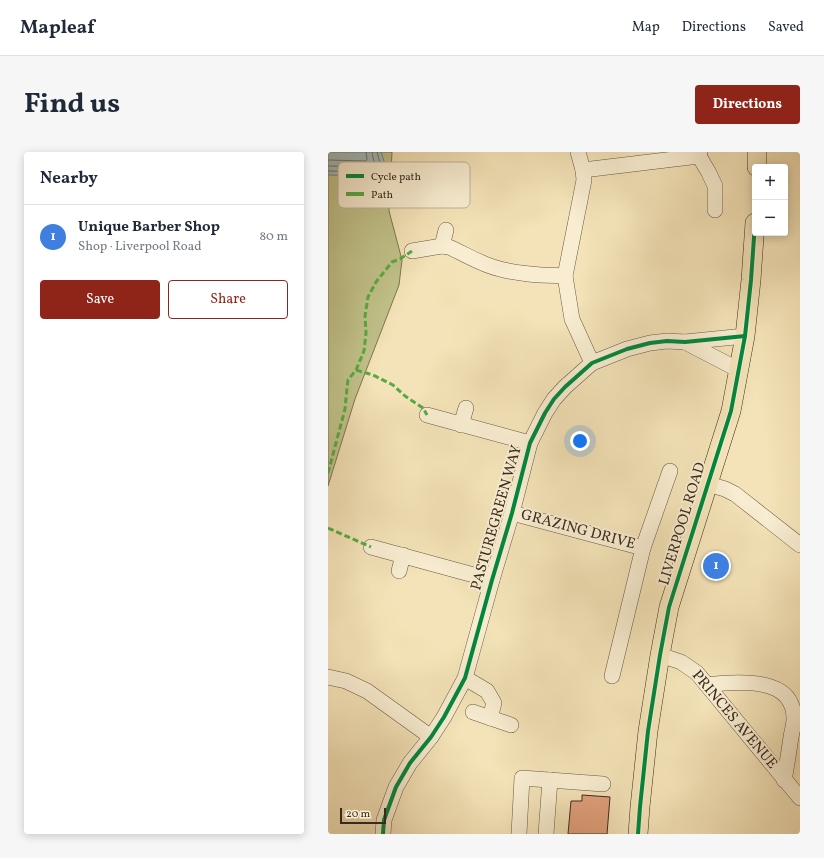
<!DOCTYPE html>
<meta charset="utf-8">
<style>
:root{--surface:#fff;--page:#f6f6f7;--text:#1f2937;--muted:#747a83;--line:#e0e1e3;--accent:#8f2418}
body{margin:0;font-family:Vollkorn,serif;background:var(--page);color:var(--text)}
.controls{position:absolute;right:12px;top:12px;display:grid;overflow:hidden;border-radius:4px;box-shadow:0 2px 10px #0003}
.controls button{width:36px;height:36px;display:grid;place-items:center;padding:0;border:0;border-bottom:1px solid var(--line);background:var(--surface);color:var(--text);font:20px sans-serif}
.scale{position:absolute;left:12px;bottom:10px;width:46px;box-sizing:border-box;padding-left:4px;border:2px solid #392a1e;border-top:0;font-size:11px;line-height:14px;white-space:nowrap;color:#392a1e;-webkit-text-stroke:3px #f8edd1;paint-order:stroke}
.you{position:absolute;left:252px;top:289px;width:14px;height:14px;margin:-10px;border:3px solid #fff;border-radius:50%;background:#1a73e8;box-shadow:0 0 0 6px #1a73e833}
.badge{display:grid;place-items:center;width:26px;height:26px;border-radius:50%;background:var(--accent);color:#fff;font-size:13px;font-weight:700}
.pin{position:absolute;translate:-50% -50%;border:2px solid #fff;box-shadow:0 1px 4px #0006}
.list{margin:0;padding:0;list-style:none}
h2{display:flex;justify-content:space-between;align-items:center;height:52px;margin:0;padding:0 16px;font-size:17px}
h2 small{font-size:13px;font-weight:400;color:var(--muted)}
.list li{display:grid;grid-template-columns:26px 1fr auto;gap:12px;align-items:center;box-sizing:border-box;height:64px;padding:0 16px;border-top:1px solid var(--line)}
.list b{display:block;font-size:15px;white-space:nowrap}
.list p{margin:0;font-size:13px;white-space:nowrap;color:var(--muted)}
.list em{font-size:13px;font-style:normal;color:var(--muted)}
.actions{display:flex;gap:8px;padding:12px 16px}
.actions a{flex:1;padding:9px 0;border:1px solid var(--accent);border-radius:4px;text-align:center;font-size:14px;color:var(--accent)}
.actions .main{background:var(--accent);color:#fff}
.map{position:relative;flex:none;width:472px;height:682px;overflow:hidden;border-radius:4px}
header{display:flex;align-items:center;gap:24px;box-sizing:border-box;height:56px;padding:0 20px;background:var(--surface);border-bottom:1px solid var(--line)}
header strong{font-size:19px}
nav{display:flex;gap:22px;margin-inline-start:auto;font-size:14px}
.intro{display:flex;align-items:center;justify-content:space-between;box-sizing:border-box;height:96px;padding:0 24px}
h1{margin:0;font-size:28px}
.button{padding:10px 18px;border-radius:4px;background:var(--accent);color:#fff;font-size:14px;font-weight:700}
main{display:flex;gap:24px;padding:0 24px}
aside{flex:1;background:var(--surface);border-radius:4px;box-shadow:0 2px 10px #0003}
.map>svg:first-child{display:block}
</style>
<header>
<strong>Mapleaf</strong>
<nav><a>Map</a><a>Directions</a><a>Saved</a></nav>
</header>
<div class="intro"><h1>Find us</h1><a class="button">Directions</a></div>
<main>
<aside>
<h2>Nearby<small></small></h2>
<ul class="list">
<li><span class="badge" style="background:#3f7fe0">1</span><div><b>Unique Barber Shop</b><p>Shop · Liverpool Road</p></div><em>80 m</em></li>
</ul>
<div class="actions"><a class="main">Save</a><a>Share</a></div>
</aside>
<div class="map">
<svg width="472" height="682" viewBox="0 0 472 682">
<rect width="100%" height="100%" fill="#f4e3b8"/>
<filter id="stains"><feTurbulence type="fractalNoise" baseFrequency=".005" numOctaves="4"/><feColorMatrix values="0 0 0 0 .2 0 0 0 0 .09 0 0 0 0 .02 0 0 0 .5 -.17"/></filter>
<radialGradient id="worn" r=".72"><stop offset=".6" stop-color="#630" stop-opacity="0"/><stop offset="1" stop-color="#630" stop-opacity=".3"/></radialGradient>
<!-- green -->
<polygon fill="#c1c28a" stroke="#7d7654" points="0,0 64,0 61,59 74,108 71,133 27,247 0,334"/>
<!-- water -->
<polygon fill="#a2bbbb" stroke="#78817c" points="0,0 53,0 57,12 47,24 0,23"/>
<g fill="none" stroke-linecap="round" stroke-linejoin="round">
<!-- shore -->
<g stroke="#6e726c" stroke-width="1">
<polyline points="0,8 38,9 39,7 38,0"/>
<polyline points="0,14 42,15 46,10 44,0"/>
<polyline points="0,19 45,20 52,11 49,0"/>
</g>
</g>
<!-- building -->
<polygon fill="#e2a07c" stroke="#392a1e" points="254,643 282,645 279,682 240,682 243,649 254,649"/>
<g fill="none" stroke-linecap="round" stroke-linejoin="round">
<!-- minor casing -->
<g stroke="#685844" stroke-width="16">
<g id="minor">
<polyline points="250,0 255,18 256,28 237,124 244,167 264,211"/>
<polyline points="371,4 381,21 387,34 387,58"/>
<polyline points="255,18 371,4 372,0"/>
<polyline points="114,94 118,78"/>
<path d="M84 99 114 94 121 95C137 102 154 113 172 117 194 123 216 123 237 124"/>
<polyline points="357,190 411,218"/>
<polyline points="99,263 202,291"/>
<polyline points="133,273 138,256"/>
<polyline points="380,332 397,337 407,342 472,393"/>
<polyline points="184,361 315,396"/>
<polyline points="43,395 164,428"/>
<polyline points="71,419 75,403"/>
<polyline points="332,503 353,510 369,521 472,646"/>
<polyline points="284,524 315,396 342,319"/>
<polyline points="0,525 18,529 39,539 103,585"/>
<polyline points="137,526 159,539 166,551 162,566"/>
<path d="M379 533C402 530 452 525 463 552 465 556 466 563 466 567 466 573 464 579 463 585 461 599 459 613 456 628"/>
<polyline points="145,560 183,573"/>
<polyline points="55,682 56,668 68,635 82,611 103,585 116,565 137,526 164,428 184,361 202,291 217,261 226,247 237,235 264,211 299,197 322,191 339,189 357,190 417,184"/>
<polyline points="191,682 194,626 275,632"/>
<polyline points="218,682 222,628"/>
</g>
</g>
<!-- major casing -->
<g stroke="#392a1e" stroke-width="20">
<g id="major">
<polyline points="429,15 429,0"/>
<polyline points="310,682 312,655 320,579 332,503 341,455 403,259 417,184 423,128 427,71"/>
</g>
</g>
<!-- minor -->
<use href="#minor" stroke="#f8edd1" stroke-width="15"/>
<!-- major -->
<use href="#major" stroke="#f4e3b8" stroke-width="19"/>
<!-- quiet -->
<g stroke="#55ab43" stroke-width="3" stroke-dasharray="6 3" stroke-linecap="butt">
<polyline points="28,218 45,223 65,233 77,244 95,256 99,263"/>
<polyline points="0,321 17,257 19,236 20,228 28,218 36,199 38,181 37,164 40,145 48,130 64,110 72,107 84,99"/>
<polyline points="0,376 43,395"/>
</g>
<!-- cycleway casing -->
<g stroke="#f8edd1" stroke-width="6">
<g id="cycleway">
<polyline points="55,682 56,668 68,635 82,611 103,585 116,565 137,526 164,428 184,361 202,291 217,261 226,247 237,235 264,211 299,197 322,191 339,189 357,190 417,184"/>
<polyline points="310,682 312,655 320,579 332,503 341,455 403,259 417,184 423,128 427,71"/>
</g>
</g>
<!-- cycleway -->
<use href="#cycleway" stroke="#00873e" stroke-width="4"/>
</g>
<g text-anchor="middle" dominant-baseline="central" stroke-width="4" stroke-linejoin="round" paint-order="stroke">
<!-- street labels -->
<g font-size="15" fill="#392a1e" stroke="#f8edd1">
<text transform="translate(169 366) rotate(-74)">PASTUREGREEN WAY</text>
<text transform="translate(355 372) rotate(-73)">LIVERPOOL ROAD</text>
<text transform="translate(250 378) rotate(15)">GRAZING DRIVE</text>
<text transform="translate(406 568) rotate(50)">PRINCES AVENUE</text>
</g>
</g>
<!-- legend -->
<rect x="10" y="10" width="132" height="46" rx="6" fill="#f8edd1" stroke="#bfb29b" stroke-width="1"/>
<rect x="18" y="22" width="18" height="4" fill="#00873e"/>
<rect x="18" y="40" width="18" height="4" fill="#55ab43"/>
<g font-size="11" fill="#392a1e">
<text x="43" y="28">Cycle path</text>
<text x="43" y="46">Path</text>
</g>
<rect width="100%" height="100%" filter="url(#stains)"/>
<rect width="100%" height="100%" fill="url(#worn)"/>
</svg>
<div class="controls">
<button>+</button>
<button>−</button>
</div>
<div class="scale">20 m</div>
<div class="you"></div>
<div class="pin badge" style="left:388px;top:414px;background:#3f7fe0">1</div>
</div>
</main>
